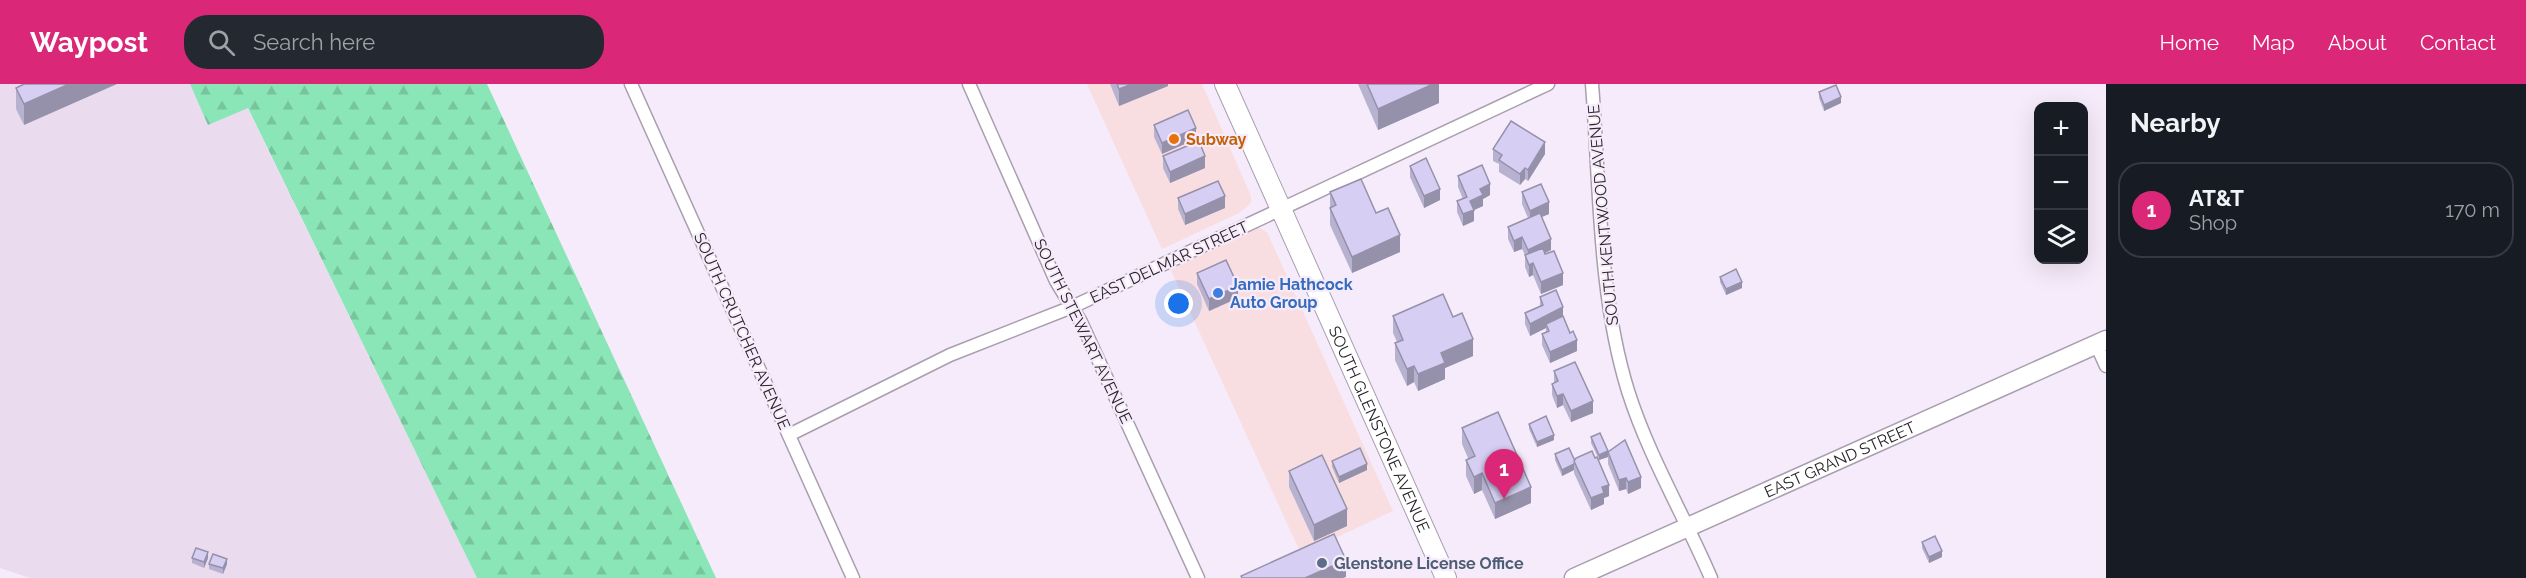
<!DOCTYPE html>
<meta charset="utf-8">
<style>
:root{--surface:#171b24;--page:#242831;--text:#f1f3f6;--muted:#9ea1a6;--line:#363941;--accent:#db2777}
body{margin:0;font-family:Raleway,sans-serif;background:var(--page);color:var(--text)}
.controls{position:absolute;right:18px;top:18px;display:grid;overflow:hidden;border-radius:12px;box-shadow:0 6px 24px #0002}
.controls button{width:54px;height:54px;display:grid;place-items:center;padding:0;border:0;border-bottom:2px solid var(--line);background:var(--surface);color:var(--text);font:30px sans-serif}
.you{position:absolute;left:1179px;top:220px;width:21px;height:21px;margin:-15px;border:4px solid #fff;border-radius:50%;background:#1a73e8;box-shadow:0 0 0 9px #1a73e833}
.badge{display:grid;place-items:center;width:39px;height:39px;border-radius:50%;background:var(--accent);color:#fff;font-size:20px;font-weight:700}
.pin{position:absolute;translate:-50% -50px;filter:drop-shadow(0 2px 3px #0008)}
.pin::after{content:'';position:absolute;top:32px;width:21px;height:18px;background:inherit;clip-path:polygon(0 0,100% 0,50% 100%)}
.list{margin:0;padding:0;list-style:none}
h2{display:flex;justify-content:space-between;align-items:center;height:78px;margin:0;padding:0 24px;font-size:26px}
h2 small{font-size:20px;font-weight:400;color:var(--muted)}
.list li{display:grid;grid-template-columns:39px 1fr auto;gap:18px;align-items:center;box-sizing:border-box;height:96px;margin:0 12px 12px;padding:0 12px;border:2px solid var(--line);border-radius:24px}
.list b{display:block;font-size:22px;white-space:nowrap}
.list p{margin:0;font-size:20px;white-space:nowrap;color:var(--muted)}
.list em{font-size:20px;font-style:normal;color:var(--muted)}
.icon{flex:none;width:33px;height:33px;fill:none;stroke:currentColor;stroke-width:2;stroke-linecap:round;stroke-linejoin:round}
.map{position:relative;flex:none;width:2106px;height:494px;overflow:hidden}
header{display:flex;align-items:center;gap:36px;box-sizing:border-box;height:84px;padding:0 30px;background:var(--accent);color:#fff}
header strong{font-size:28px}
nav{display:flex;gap:33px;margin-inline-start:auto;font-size:21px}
.search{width:420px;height:54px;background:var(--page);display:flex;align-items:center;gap:15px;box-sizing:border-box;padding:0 21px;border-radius:24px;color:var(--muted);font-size:22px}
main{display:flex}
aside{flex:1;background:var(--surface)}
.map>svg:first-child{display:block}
</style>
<header>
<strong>Waypost</strong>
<div class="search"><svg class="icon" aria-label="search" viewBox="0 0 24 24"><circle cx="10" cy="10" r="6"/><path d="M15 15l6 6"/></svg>Search here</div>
<nav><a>Home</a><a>Map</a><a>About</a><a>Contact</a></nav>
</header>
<main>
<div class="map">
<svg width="2106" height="494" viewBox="0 0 2106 494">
<defs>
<pattern id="forest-firs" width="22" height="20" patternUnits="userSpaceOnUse" patternTransform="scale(1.5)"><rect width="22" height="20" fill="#8ae5b7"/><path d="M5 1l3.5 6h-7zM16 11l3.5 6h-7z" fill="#77c49d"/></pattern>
</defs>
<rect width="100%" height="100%" fill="#f6ebfa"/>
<!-- commercial -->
<g fill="#f9dee1">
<polygon points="1087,0 1202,0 1251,112 1251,119 1239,129 1162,165"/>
<polygon points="1256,142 1267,148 1393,427 1301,470 1169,182"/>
</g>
<!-- industrial -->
<polygon fill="#eadbee" points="0,0 190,0 208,40 247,23 477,494 30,494 0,484"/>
<!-- forest -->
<polygon fill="url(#forest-firs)" points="190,0 487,0 716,494 477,494 248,24 208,41"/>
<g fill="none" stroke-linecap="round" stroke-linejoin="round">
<!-- minor casing -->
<g stroke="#a99ead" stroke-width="15">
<g id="minor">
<polyline points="631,0 853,494"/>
<polyline points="969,0 1056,197 1081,238 1198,494"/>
<path d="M1592 0C1600 101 1598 210 1628 307 1649 373 1684 431 1711 494"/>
<polyline points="2096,260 2106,282"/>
<polyline points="789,351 950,271 1072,223 1548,0"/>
</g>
</g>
<!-- secondary casing -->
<g stroke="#a99ead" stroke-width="21">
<g id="secondary">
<path id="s1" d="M1574 494 2106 256"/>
</g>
</g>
<!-- primary casing -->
<g stroke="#a99ead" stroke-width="22">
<g id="primary">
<path id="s2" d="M1225 0 1446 494"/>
</g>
</g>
<!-- minor -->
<use href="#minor" stroke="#fff" stroke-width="12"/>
<!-- secondary -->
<use href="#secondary" stroke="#fff" stroke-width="18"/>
<!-- primary -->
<use href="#primary" stroke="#fff" stroke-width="20"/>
</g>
<!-- wall -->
<g fill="#b8b2d1">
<polygon points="24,0 24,41 16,25 16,4"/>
<polygon points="1110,0 1168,0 1168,2 1119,22"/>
<polygon points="1358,0 1439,0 1439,19 1378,46"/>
<polygon points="1819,8 1841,19 1824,27 1819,14"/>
<polygon points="1154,41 1196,55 1162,70 1154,53"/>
<polygon points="1493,65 1545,70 1528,97 1525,95 1520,101 1499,88 1499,80 1493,77"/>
<polygon points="1163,72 1205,84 1170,99 1163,84"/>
<polygon points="1410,82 1440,116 1424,124 1410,93"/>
<polygon points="1458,92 1490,111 1483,115 1483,122 1474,126 1474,137 1463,142 1457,128 1457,117 1463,115 1458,103"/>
<polygon points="1330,108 1376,129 1400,168 1352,189 1330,141"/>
<polygon points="1522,108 1549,130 1541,133 1551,166 1545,169 1563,201 1541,210 1533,191 1529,193 1525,183 1525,171 1522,165 1514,168 1508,155 1508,143 1528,134 1522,120"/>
<polygon points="1178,114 1225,124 1185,141 1178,125"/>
<polygon points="1197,189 1238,214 1209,227 1197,200"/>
<polygon points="1720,193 1742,204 1726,211 1720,198"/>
<polygon points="1540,213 1563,232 1577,267 1550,279 1542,261 1542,250 1546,248 1546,244 1530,252 1525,240 1525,229 1540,223"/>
<polygon points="1393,232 1453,233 1473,272 1445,284 1445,295 1418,307 1414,298 1407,302 1395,276 1395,259 1397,258 1393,249"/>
<polygon points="1554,287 1593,329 1571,338 1563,321 1557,324 1552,311 1552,300 1554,299"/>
<polygon points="1529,340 1554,356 1537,363 1529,345"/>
<polygon points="1462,344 1531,419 1495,435 1482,406 1474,410 1466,392 1466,376 1468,374 1462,360"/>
<polygon points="1591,353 1608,368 1641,404 1628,410 1626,405 1619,407 1608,380 1608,373 1599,376 1591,359"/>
<polygon points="1555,370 1575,377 1609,412 1604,414 1604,420 1591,426 1574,389 1574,386 1562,392 1555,376"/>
<polygon points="1332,377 1367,386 1339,399 1332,383"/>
<polygon points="1289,387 1347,442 1314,457 1289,403"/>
<polygon points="1922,458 1942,473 1929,479 1922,464"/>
<polygon points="192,474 208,474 204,484 192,479"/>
<polygon points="209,480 227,480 223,490 209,485"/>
</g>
<!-- shaded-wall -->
<g fill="#9691aa">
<polygon points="69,0 117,0 24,41 24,20"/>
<polygon points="1132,0 1168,0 1168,2 1119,22 1119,5"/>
<polygon points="1433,0 1439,0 1439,19 1378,46 1378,25"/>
<polygon points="1841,13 1841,19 1824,27 1824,21"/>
<polygon points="1196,44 1196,55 1162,70 1162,59"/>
<polygon points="1545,58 1545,70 1528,97 1528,86"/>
<polygon points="1205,72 1205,84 1170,99 1170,88"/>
<polygon points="1525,84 1525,95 1520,101 1520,90"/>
<polygon points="1490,100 1490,111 1483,115 1483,122 1474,126 1474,137 1463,142 1463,130 1470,117 1480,105"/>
<polygon points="1440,105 1440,116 1424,124 1424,112"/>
<polygon points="1225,112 1225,124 1185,141 1185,130"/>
<polygon points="1549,118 1549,130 1530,138 1530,127"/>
<polygon points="1400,151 1400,168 1352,189 1352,173"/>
<polygon points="1522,153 1522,165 1514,168 1514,157"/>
<polygon points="1551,155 1551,166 1528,177 1528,166"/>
<polygon points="1533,179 1533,191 1529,193 1529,181"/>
<polygon points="1563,189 1563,201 1541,210 1541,198"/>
<polygon points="1742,198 1742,204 1726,211 1726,205"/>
<polygon points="1238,202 1238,214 1209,227 1209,215"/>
<polygon points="1563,223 1563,235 1546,240 1546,244 1530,252 1530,240"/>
<polygon points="1473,255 1473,272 1445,284 1445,295 1418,307 1418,290 1441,269"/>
<polygon points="1577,256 1577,267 1550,279 1550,268"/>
<polygon points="1414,282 1414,298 1407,302 1407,285"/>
<polygon points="1563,310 1563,321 1557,324 1557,312"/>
<polygon points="1593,317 1593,329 1571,338 1571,327"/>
<polygon points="1554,351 1554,356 1537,363 1537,358"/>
<polygon points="1608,367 1608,373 1599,376 1599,371"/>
<polygon points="1367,380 1367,386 1339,399 1339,393"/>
<polygon points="1574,380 1574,386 1562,392 1562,386"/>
<polygon points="1482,389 1482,406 1474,410 1474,393"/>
<polygon points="1641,393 1641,404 1628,410 1628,398"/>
<polygon points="1626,394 1626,405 1619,407 1619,396"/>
<polygon points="1609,401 1609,412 1604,414 1604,420 1591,426 1591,414 1602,403"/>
<polygon points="1531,403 1531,419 1495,435 1495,419"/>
<polygon points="1347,425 1347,442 1314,457 1314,441"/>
<polygon points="1942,467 1942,473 1929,479 1929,473"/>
<polygon points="208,468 208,474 204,484 204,478"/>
<polygon points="227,475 227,480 223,490 223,484"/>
<polygon points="1346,476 1346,493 1343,494 1305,494"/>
</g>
<!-- building -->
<g fill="#d6cff3" stroke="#9691aa" stroke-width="1.5">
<polygon points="24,0 69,0 24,20 16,4"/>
<polygon points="1117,0 1132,0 1119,5"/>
<polygon points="1367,0 1433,0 1378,25"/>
<polygon points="1836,1 1841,13 1824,21 1819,8"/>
<polygon points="1188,26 1196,44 1162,59 1154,41"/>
<polygon points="1511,37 1545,58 1528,86 1525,84 1520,90 1499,76 1502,71 1493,65"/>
<polygon points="1199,57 1205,72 1170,88 1163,72"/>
<polygon points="1426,74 1440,105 1424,112 1410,82"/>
<polygon points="1482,81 1490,100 1480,105 1483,111 1470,117 1474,126 1463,130 1457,117 1467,113 1458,92"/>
<polygon points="1361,95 1376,129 1388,124 1400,151 1352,173 1330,124 1336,121 1330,108"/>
<polygon points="1218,97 1225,112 1185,130 1178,114"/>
<polygon points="1541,100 1549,118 1530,127 1522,108"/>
<polygon points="1540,129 1551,155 1528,166 1522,153 1514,157 1508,143"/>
<polygon points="1543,164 1545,170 1554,167 1563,189 1541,198 1533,179 1529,181 1525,171"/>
<polygon points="1226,176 1238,202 1209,215 1197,189"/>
<polygon points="1736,185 1742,198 1726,205 1720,193"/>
<polygon points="1556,206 1563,223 1530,240 1525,229 1543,221 1540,213"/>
<polygon points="1443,210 1453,233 1462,229 1473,255 1441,269 1445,279 1418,290 1414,282 1407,285 1395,259 1403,256 1393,232"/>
<polygon points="1563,232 1570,249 1573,247 1577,256 1550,268 1542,250 1549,247 1546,240"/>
<polygon points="1575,278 1593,317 1571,327 1563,310 1557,312 1552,300 1558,297 1554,287"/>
<polygon points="1498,328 1531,403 1495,419 1482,389 1474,393 1466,376 1475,372 1462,344"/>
<polygon points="1546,332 1554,351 1537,358 1529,340"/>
<polygon points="1600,349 1608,367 1599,371 1591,353"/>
<polygon points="1625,356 1641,393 1628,398 1626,394 1619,396 1608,368"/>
<polygon points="1360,364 1367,380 1339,393 1332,377"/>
<polygon points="1569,364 1575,377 1574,380 1562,386 1555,370"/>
<polygon points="1592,367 1595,374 1597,373 1609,401 1602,403 1604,409 1591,414 1574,377 1576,374"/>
<polygon points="1322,371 1347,425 1314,441 1289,387"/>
<polygon points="1334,450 1346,476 1305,494 1242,494 1241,492"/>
<polygon points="1935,452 1942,467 1929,473 1922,458"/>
<polygon points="196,464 208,468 204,478 192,474"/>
<polygon points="213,470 227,475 223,484 209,480"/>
</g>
<!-- markers -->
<circle fill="#e8710a" stroke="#f6ebfa" stroke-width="2" cx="1174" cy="55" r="6"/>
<circle fill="#3f7fe0" stroke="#f6ebfa" stroke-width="2" cx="1218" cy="209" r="6"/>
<circle fill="#5c6f8a" stroke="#f6ebfa" stroke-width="2" cx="1322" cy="479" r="6"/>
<g text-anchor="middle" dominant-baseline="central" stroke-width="4.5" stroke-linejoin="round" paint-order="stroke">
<!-- food labels -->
<g font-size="16" font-weight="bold" fill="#c56008" stroke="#f6ebfa" text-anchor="start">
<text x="1186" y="55">Subway</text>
</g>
<!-- street labels -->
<g font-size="16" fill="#282429" stroke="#f6ebfa">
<text transform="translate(1603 131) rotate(-95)">SOUTH KENTWOOD AVENUE</text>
<text transform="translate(1169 178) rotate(-25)">EAST DELMAR STREET</text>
<text transform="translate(742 247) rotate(66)">SOUTH CRUTCHER AVENUE</text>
<text transform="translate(1083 247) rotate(64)">SOUTH STEWART AVENUE</text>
<text stroke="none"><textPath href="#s2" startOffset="378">SOUTH GLENSTONE AVENUE</textPath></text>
<text stroke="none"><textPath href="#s1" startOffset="291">EAST GRAND STREET</textPath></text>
</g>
<!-- shop labels -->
<g font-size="16" font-weight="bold" fill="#366cbe" stroke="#f6ebfa" text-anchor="start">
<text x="1230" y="200">Jamie Hathcock<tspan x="1230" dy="18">Auto Group</tspan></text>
</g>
<!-- service labels -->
<g font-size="16" font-weight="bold" fill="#4e5e75" stroke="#f6ebfa" text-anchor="start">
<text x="1334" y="479">Glenstone License Office</text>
</g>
</g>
</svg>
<div class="controls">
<button>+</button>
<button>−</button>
<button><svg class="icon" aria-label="layers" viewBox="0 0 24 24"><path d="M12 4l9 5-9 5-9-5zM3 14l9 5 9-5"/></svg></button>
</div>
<div class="you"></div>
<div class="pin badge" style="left:1504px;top:415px">1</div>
</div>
<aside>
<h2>Nearby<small></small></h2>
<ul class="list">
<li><span class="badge">1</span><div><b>AT&amp;T</b><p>Shop</p></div><em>170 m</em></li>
</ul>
</aside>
</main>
